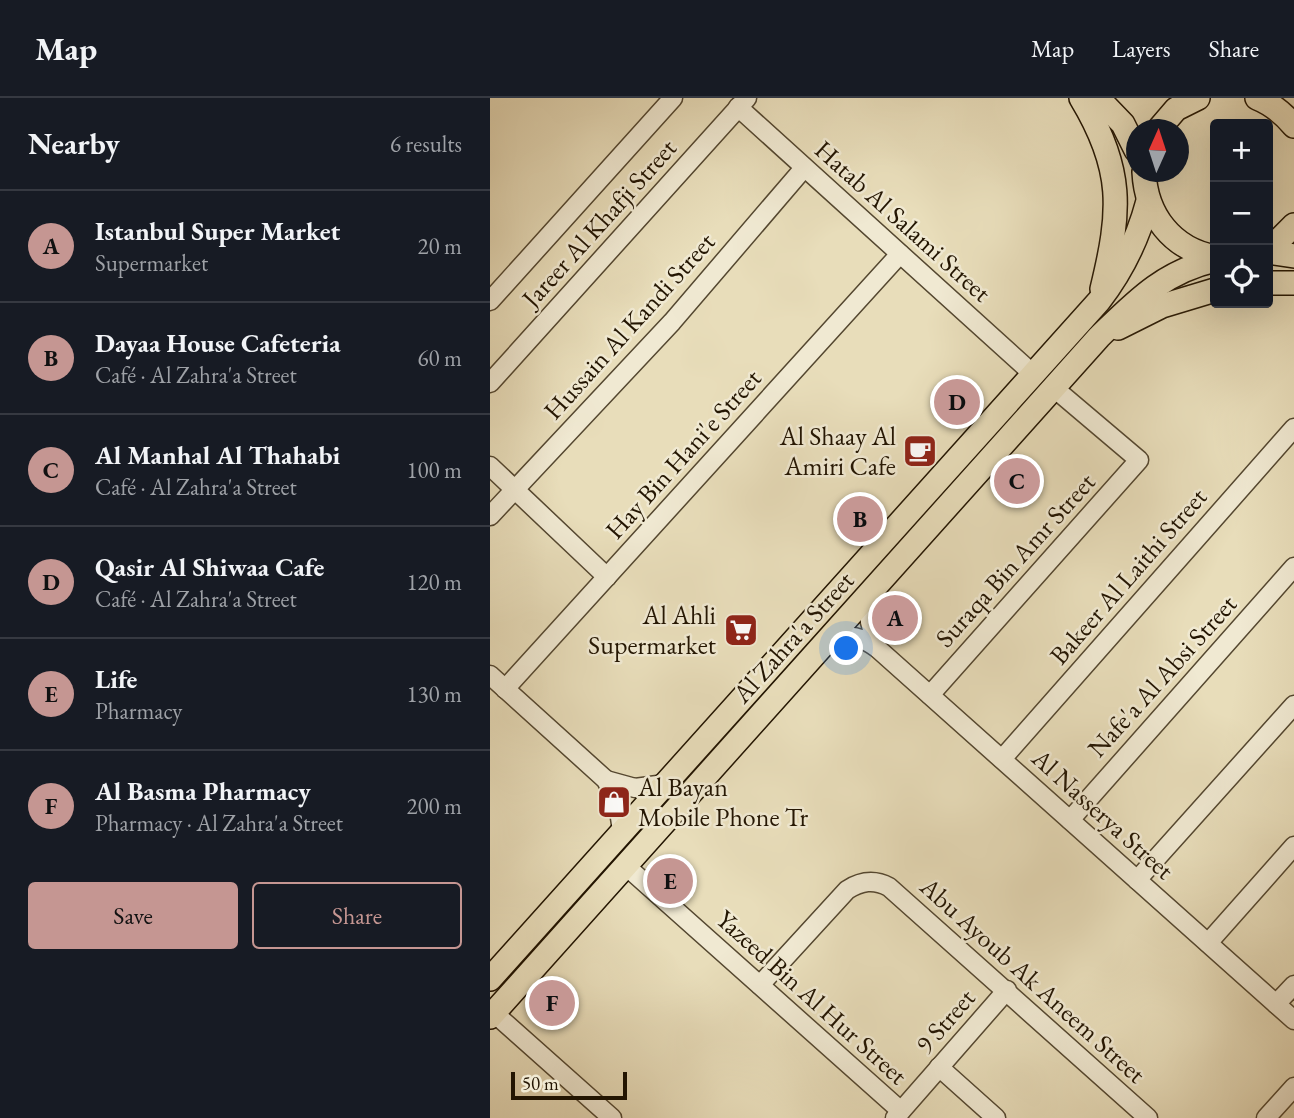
<!DOCTYPE html>
<meta charset="utf-8">
<style>
:root{--surface:#171b24;--page:#20242c;--text:#f1f3f6;--muted:#9ea1a6;--line:#363941;--accent:#c59692}
body{margin:0;font-family:"EB Garamond",serif;background:var(--page);color:var(--text)}
.controls{position:absolute;right:21px;top:21px;display:grid;overflow:hidden;border-radius:7px;box-shadow:0 7px 28px #0002}
.controls button{width:63px;height:63px;display:grid;place-items:center;padding:0;border:0;border-bottom:2px solid var(--line);background:var(--surface);color:var(--text);font:35px sans-serif}
.compass{position:absolute;left:636px;top:21px;width:63px;height:63px;border-radius:50%;background:var(--surface);box-shadow:0 7px 28px #0002;rotate:3deg}
.scale{position:absolute;left:21px;bottom:18px;width:116px;box-sizing:border-box;padding-left:7px;border:4px solid #231502;border-top:0;font-size:19px;line-height:24px;white-space:nowrap;color:#231502;-webkit-text-stroke:5px #f0e9d2;paint-order:stroke}
.you{position:absolute;left:357px;top:551px;width:24px;height:24px;margin:-18px;border:5px solid #fff;border-radius:50%;background:#1a73e8;box-shadow:0 0 0 10px #1a73e833}
.badge{display:grid;place-items:center;width:46px;height:46px;border-radius:50%;background:var(--accent);color:#111;font-size:23px;font-weight:700}
.pin{position:absolute;translate:-50% -50%;border:4px solid #fff;box-shadow:0 2px 7px #0006}
.list{margin:0;padding:0;list-style:none}
h2{display:flex;justify-content:space-between;align-items:center;height:91px;margin:0;padding:0 28px;font-size:30px}
h2 small{font-size:23px;font-weight:400;color:var(--muted)}
.list li{display:grid;grid-template-columns:46px 1fr auto;gap:21px;align-items:center;box-sizing:border-box;height:112px;padding:0 28px;border-top:2px solid var(--line)}
.list b{display:block;font-size:26px;white-space:nowrap}
.list p{margin:0;font-size:23px;white-space:nowrap;color:var(--muted)}
.list em{font-size:23px;font-style:normal;color:var(--muted)}
.actions{display:flex;gap:14px;padding:21px 28px}
.actions a{flex:1;padding:16px 0;border:2px solid var(--accent);border-radius:7px;text-align:center;font-size:24px;color:var(--accent)}
.actions .main{background:var(--accent);color:#111}
.icon{flex:none;width:38px;height:38px;fill:none;stroke:currentColor;stroke-width:2;stroke-linecap:round;stroke-linejoin:round}
.map{position:relative;flex:none;width:804px;height:1020px;overflow:hidden}
header{display:flex;align-items:center;gap:42px;box-sizing:border-box;height:98px;padding:0 35px;background:var(--surface);border-bottom:2px solid var(--line)}
header strong{font-size:33px}
nav{display:flex;gap:38px;margin-inline-start:auto;font-size:24px}
main{display:flex}
aside{flex:1;background:var(--surface)}
.map>svg:first-child{display:block}
</style>
<header>
<strong>Map</strong>
<nav><a>Map</a><a>Layers</a><a>Share</a></nav>
</header>
<main>
<aside>
<h2>Nearby<small>6 results</small></h2>
<ul class="list">
<li><span class="badge">A</span><div><b>Istanbul Super Market</b><p>Supermarket</p></div><em>20 m</em></li>
<li><span class="badge">B</span><div><b>Dayaa House Cafeteria</b><p>Café · Al Zahra'a Street</p></div><em>60 m</em></li>
<li><span class="badge">C</span><div><b>Al Manhal Al Thahabi</b><p>Café · Al Zahra'a Street</p></div><em>100 m</em></li>
<li><span class="badge">D</span><div><b>Qasir Al Shiwaa Cafe</b><p>Café · Al Zahra'a Street</p></div><em>120 m</em></li>
<li><span class="badge">E</span><div><b>Life</b><p>Pharmacy</p></div><em>130 m</em></li>
<li><span class="badge">F</span><div><b>Al Basma Pharmacy</b><p>Pharmacy · Al Zahra'a Street</p></div><em>200 m</em></li>
</ul>
<div class="actions"><a class="main">Save</a><a>Share</a></div>
</aside>
<div class="map">
<svg width="804" height="1020" viewBox="0 0 804 1020">
<rect width="100%" height="100%" fill="#e8ddba"/>
<filter id="stains"><feTurbulence type="fractalNoise" baseFrequency=".00286" numOctaves="4"/><feColorMatrix values="0 0 0 0 .2 0 0 0 0 .09 0 0 0 0 .02 0 0 0 .5 -.17"/></filter>
<radialGradient id="worn" r=".72"><stop offset=".6" stop-color="#630" stop-opacity="0"/><stop offset="1" stop-color="#630" stop-opacity=".3"/></radialGradient>
<g fill="none" stroke-linecap="round" stroke-linejoin="round">
<!-- minor casing -->
<g stroke="#544730" stroke-width="21">
<g id="minor">
<polyline points="248,9 543,276"/>
<polyline points="0,203 183,0"/>
<polyline points="0,285 257,0"/>
<polyline points="0,368 117,479"/>
<polyline points="0,418 182,224 314,70"/>
<polyline points="377,498 380,524 387,550"/>
<path d="M341 539C359 536 372 539 387 550L804 922"/>
<polyline points="0,577 116,682 128,706 132,733"/>
<polyline points="15,591 410,156"/>
<polyline points="440,597 649,362 564,290"/>
<polyline points="512,661 804,330"/>
<polyline points="116,682 145,690 175,686"/>
<polyline points="580,722 804,469"/>
<polyline points="136,768 411,1013"/>
<polyline points="647,782 804,607"/>
<polyline points="718,845 804,748"/>
<path d="M270 887 357 792C371 783 384 781 399 789L658 1020"/>
<polyline points="786,906 804,887"/>
<polyline points="4,915 122,1020"/>
<polyline points="449,969 506,1020"/>
<polyline points="405,1020 517,892"/>
<polyline points="776,1020 804,989"/>
</g>
</g>
<!-- major casing -->
<g stroke="#231502" stroke-width="26">
<g id="major">
<path d="M591 0C634 71 631 113 612 191"/>
<polyline points="608,0 633,26 646,52"/>
<path d="M767 0C782 6 793 15 804 28"/>
<polyline points="668,32 686,11 708,0"/>
<path d="M654 74C656 117 682 151 725 159"/>
<polyline points="778,149 788,143 804,127"/>
<polyline points="778,154 804,158"/>
<polyline points="778,185 804,185"/>
<polyline points="628,230 672,208 725,192"/>
<path d="M0 881 609 203C633 172 648 141 658 103"/>
<path d="M0 919 609 239C646 203 673 174 725 162"/>
</g>
</g>
<!-- minor -->
<use href="#minor" stroke="#f0e9d2" stroke-width="18"/>
<!-- major -->
<use href="#major" stroke="#e8ddba" stroke-width="23"/>
</g>
<!-- icons -->
<defs>
<g id="cafe-square" transform="scale(1.75)"><rect x="-9" y="-9" width="18" height="18" rx="4" fill="#8f2418" stroke="#f0e9d2"/><path d="M-5.5-4.5H6V0H3Q3 3.5 0 3.5H-2.5Q-5.5 3.5-5.5 0ZM3-3.2v2h1.7v-2ZM-6 4.5H4V6H-6Z" fill="#fff"/></g>
<g id="supermarket-square" transform="scale(1.75)"><rect x="-9" y="-9" width="18" height="18" rx="4" fill="#8f2418" stroke="#f0e9d2"/><path d="M-6-5.5h2.5l.6 2H6L4.5 2H-2.5L-4.4-4H-6ZM-1.5 3.2a1.3 1.3 0 1 0 .1 0ZM3 3.2a1.3 1.3 0 1 0 .1 0Z" fill="#fff"/></g>
<g id="shop-square" transform="scale(1.75)"><rect x="-9" y="-9" width="18" height="18" rx="4" fill="#8f2418" stroke="#f0e9d2"/><path d="M-5-2.5h2.3a2.7 3.5 0 0 1 5.4 0H5L5.5 6h-11ZM-1.5-2.5h3a1.5 2.3 0 0 0-3 0Z" fill="#fff"/></g>
</defs>
<g fill-rule="evenodd">
<use href="#cafe-square" x="430" y="353"/>
<use href="#supermarket-square" x="251" y="532"/>
<use href="#shop-square" x="124" y="704"/>
</g>
<g text-anchor="middle" dominant-baseline="central" stroke-width="5" stroke-linejoin="round" paint-order="stroke">
<!-- street labels -->
<g font-size="26" fill="#231502" stroke="#f0e9d2">
<text transform="translate(413 123) rotate(42)">Hatab Al Salami Street</text>
<text transform="translate(109 125) rotate(-48)">Jareer Al Khafji Street</text>
<text transform="translate(139 228) rotate(-48)">Hussain Al Kandi Street</text>
<text transform="translate(193 356) rotate(-48)">Hay Bin Hani'e Street</text>
<text transform="translate(525 462) rotate(-48)">Suraqa Bin Amr Street</text>
<text transform="translate(638 478) rotate(-49)">Bakeer Al Laithi Street</text>
<text transform="translate(303 539) rotate(-48)">Al Zahra'a Street</text>
<text transform="translate(672 578) rotate(-48)">Nafe'a Al Absi Street</text>
<text transform="translate(613 716) rotate(42)">Al Nasserya Street</text>
<text transform="translate(543 882) rotate(42)">Abu Ayoub Ak Aneem Street</text>
<text transform="translate(322 899) rotate(42)">Yazeed Bin Al Hur Street</text>
<text transform="translate(455 923) rotate(-49)">9 Street</text>
</g>
<!-- poi labels -->
<g font-size="26" fill="#231502" stroke="#f0e9d2" text-anchor="end">
<text x="406" y="338">Al Shaay Al<tspan x="406" dy="30">Amiri Cafe</tspan></text>
<text x="226" y="517">Al Ahli<tspan x="226" dy="30">Supermarket</tspan></text>
<text x="148" y="689" text-anchor="start">Al Bayan<tspan x="148" dy="30">Mobile Phone Tr</tspan></text>
</g>
</g>
<rect width="100%" height="100%" filter="url(#stains)"/>
<rect width="100%" height="100%" fill="url(#worn)"/>
</svg>
<div class="controls">
<button>+</button>
<button>−</button>
<button><svg class="icon" aria-label="locate" viewBox="0 0 24 24"><circle cx="12" cy="12" r="6"/><path d="M12 2v4M12 18v4M2 12h4M18 12h4"/></svg></button>
</div>
<svg class="compass" viewBox="-18 -18 36 36"><path d="M0-13l5 13h-10z" fill="#e53935"/><path d="M0 13l5-13h-10z" fill="#9ea1a6"/></svg>
<div class="scale">50 m</div>
<div class="you"></div>
<div class="pin badge" style="left:405px;top:520px">A</div>
<div class="pin badge" style="left:370px;top:421px">B</div>
<div class="pin badge" style="left:527px;top:383px">C</div>
<div class="pin badge" style="left:467px;top:304px">D</div>
<div class="pin badge" style="left:180px;top:783px">E</div>
<div class="pin badge" style="left:62px;top:905px">F</div>
</div>
</main>
